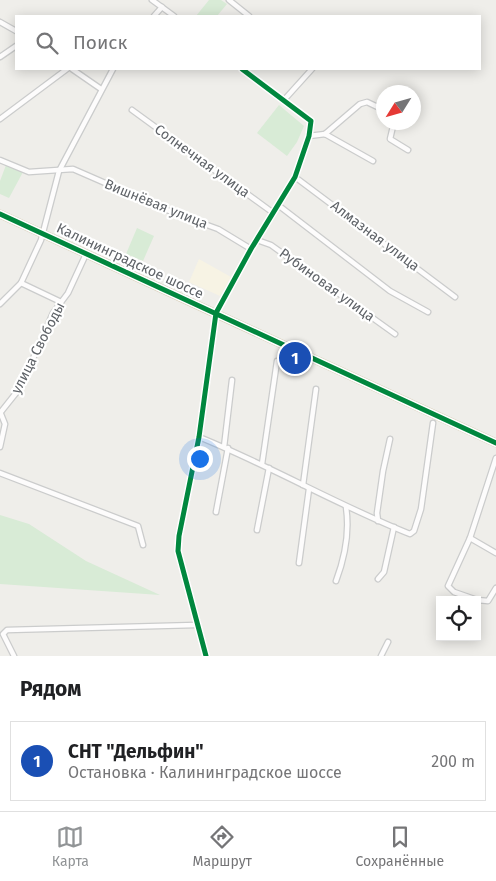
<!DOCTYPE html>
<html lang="ru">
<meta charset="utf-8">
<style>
:root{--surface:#fff;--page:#f2f2f2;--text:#202124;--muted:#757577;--line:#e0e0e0;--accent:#919496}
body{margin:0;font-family:"Fira Sans",sans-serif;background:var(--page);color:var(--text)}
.controls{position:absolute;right:15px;bottom:15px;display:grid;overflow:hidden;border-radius:0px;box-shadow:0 2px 12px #0003}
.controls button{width:45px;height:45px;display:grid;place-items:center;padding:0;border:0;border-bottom:1px solid var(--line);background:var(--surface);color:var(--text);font:25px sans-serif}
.compass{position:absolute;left:376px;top:85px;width:45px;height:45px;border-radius:50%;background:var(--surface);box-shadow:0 2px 12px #0003;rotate:233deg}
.you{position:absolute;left:199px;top:458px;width:18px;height:18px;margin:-12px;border:4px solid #fff;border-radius:50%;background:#1a73e8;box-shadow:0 0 0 8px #1a73e833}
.badge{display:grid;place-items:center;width:32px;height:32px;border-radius:50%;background:var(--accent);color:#fff;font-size:16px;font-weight:700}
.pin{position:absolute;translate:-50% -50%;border:2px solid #fff;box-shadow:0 1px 5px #0006}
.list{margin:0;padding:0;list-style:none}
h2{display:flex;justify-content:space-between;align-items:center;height:65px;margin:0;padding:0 20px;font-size:21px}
h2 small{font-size:16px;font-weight:400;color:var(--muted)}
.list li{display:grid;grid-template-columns:32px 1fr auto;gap:15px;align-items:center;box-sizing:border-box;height:80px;margin:0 10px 10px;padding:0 10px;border:1px solid var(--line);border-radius:0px}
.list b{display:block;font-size:19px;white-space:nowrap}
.list p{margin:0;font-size:16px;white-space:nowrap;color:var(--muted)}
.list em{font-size:16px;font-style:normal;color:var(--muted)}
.icon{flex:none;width:28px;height:28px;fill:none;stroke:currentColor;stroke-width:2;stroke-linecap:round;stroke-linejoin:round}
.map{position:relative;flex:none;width:496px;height:656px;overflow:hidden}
.search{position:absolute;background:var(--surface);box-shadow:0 2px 12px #0003;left:15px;right:15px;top:15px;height:55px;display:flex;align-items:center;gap:12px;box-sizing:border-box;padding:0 18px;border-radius:0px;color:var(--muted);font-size:19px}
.sheet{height:155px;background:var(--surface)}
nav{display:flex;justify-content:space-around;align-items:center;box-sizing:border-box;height:70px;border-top:1px solid var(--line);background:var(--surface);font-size:14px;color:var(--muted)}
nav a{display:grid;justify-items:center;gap:2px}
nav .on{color:var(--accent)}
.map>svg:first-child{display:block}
</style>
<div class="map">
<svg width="496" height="656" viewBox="0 0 496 656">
<rect width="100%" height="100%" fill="#efeeea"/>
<!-- commercial -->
<polygon fill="#f7f3e4" points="199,259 231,277 220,296 189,282"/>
<!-- green -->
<g fill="#d8ebd6">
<polygon points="209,0 221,0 227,4 217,16 196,16"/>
<polygon points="279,105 304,126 297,142 287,156 257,133"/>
<polygon points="6,165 23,172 9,198 0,194 0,181"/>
<polygon points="137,228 154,236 143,261 126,254"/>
<polygon points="0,515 29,524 86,561 160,595 0,584"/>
</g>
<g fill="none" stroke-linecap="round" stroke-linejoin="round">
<!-- minor casing -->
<g stroke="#cbcccc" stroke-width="7">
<g id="minor">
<polyline points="152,0 174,16"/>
<polyline points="229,0 249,16"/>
<polyline points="154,16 162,7"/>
<polyline points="0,22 16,31"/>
<polyline points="0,57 16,46"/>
<polyline points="72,69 101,89"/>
<polyline points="284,100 312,69"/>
<polyline points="132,110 272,212"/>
<polyline points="0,119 67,69"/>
<polyline points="394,122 390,139 408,150"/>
<polyline points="325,134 360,104 367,102 384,110"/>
<polyline points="309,136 325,134 373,161"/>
<polyline points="0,160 29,172 73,169 174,213 218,229 251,249"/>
<polyline points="295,177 455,297"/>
<polyline points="278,205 390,291 428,312"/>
<polyline points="257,240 271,245 395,334"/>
<polyline points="21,283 61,302"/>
<polyline points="0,304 21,283 41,240 59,171 113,69"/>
<polyline points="0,413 20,388 53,313 68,293 86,254"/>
<path d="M199 437C271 466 337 505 410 534L414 531 421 509 433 423"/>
<polyline points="0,447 5,424 1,414"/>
<polyline points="224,447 232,380"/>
<polyline points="262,464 277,361"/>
<polyline points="0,473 138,526 143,545"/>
<polyline points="303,485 316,389"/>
<polyline points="216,512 228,448"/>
<polyline points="378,521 377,513 383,471 390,439"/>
<polyline points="257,530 269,468"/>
<polyline points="470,538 496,553"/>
<polyline points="299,563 309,489"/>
<polyline points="378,579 384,572 394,527"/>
<path d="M336 581C345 557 350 533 346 507"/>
<polyline points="477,600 454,592 448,586 470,538 496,458"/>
<polyline points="477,600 488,601 496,588"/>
<polyline points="14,656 3,634 7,630 196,625"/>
<polyline points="206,656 178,551 179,536 199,437 216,313 251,249 295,177 309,136 311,121 242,69"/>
<polyline points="381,656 388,642"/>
</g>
</g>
<!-- primary casing -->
<g stroke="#d7ceb8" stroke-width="9">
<polyline id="primary" points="0,214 496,443"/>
</g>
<!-- minor -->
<use href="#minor" stroke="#fdfcfc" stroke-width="4.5"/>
<!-- primary -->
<use href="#primary" stroke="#f4f2e9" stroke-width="7"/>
<!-- cycleway casing -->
<g stroke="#fff" stroke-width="8">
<g id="cycleway">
<polyline points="0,214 496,443"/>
<polyline points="206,656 178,551 179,536 199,437 216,313 251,249 295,177 309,136 311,121 242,69"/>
</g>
</g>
<!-- cycleway -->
<use href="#cycleway" stroke="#00873e" stroke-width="5"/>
</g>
<g text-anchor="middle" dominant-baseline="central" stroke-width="4.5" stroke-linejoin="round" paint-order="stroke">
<!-- street labels -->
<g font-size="14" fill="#5f6368" stroke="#fff">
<text transform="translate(202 161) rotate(36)">Солнечная улица</text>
<text transform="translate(156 204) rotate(22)">Вишнёвая улица</text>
<text transform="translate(375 236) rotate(37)">Алмазная улица</text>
<text transform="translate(130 261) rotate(25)">Калининградское шоссе</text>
<text transform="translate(327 285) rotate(36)">Рубиновая улица</text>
<text transform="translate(38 348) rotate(-63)">улица Свободы</text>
</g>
</g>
</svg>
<div class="controls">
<button><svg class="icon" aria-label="locate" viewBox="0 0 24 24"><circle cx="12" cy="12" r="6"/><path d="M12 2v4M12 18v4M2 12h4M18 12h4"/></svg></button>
</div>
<svg class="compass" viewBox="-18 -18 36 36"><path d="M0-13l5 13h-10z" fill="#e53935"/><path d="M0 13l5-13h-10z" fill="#757577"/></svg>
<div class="you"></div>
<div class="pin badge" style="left:295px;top:358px;background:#1a4fb4">1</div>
<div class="search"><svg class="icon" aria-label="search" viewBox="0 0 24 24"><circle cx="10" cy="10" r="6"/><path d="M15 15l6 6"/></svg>Поиск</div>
</div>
<section class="sheet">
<h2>Рядом<small></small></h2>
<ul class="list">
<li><span class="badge" style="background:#1a4fb4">1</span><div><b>СНТ &quot;Дельфин&quot;</b><p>Остановка · Калининградское шоссе</p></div><em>200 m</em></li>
</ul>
</section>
<nav>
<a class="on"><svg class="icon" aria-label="map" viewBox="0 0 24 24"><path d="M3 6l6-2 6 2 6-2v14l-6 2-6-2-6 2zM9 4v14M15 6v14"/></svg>Карта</a>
<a><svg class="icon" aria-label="directions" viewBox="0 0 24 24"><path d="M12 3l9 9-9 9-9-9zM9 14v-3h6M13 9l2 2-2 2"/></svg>Маршрут</a>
<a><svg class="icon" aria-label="saved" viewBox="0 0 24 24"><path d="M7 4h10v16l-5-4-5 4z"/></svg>Сохранённые</a>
</nav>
